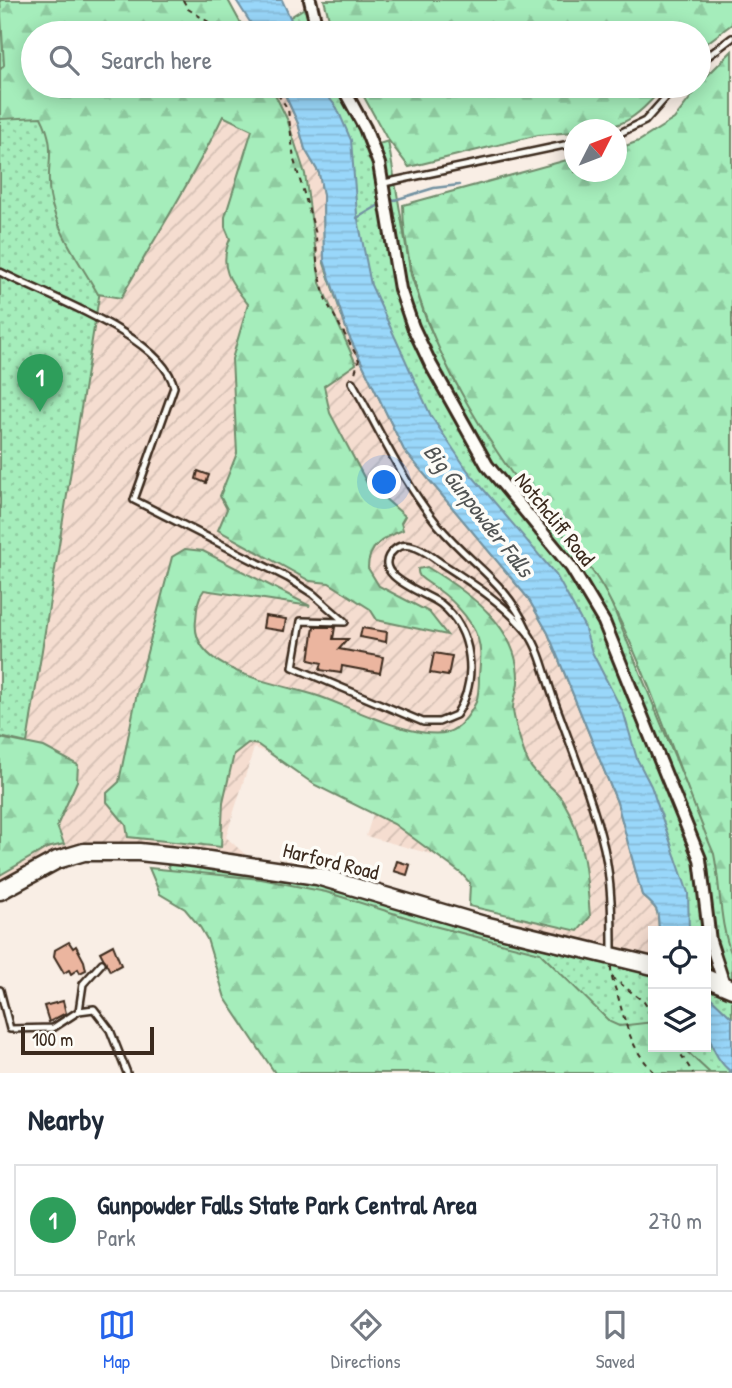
<!DOCTYPE html>
<style>
:root{--surface:#fff;--page:#f6f6f7;--text:#1f2937;--muted:#747a83;--line:#e0e1e3;--accent:#2563eb}
body{margin:0;font-family:"Patrick Hand",sans-serif;background:var(--page);color:var(--text)}
.controls{position:absolute;right:21px;bottom:21px;display:grid;overflow:hidden;border-radius:0px;box-shadow:0 4px 18px #0003}
.controls button{width:63px;height:63px;display:grid;place-items:center;padding:0;border:0;border-bottom:2px solid var(--line);background:var(--surface);color:var(--text);font:35px sans-serif}
.compass{position:absolute;left:564px;top:119px;width:63px;height:63px;border-radius:50%;background:var(--surface);box-shadow:0 4px 18px #0003;rotate:48deg}
.scale{position:absolute;left:21px;bottom:18px;width:133px;box-sizing:border-box;padding-left:7px;border:4px solid #3b2a1e;border-top:0;font-size:19px;line-height:24px;white-space:nowrap;color:#3b2a1e;-webkit-text-stroke:5px #fdfcf7;paint-order:stroke}
.you{position:absolute;left:385px;top:483px;width:24px;height:24px;margin:-18px;border:5px solid #fff;border-radius:50%;background:#1a73e8;box-shadow:0 0 0 10px #1a73e833}
.badge{display:grid;place-items:center;width:46px;height:46px;border-radius:50%;background:var(--accent);color:#fff;font-size:23px;font-weight:700}
.pin{position:absolute;translate:-50% -58px;filter:drop-shadow(0 2px 4px #0008)}
.pin::after{content:'';position:absolute;top:37px;width:24px;height:21px;background:inherit;clip-path:polygon(0 0,100% 0,50% 100%)}
.list{margin:0;padding:0;list-style:none}
h2{display:flex;justify-content:space-between;align-items:center;height:91px;margin:0;padding:0 28px;font-size:30px}
h2 small{font-size:23px;font-weight:400;color:var(--muted)}
.list li{display:grid;grid-template-columns:46px 1fr auto;gap:21px;align-items:center;box-sizing:border-box;height:112px;margin:0 14px 14px;padding:0 14px;border:2px solid var(--line);border-radius:0px}
.list b{display:block;font-size:26px;white-space:nowrap}
.list p{margin:0;font-size:23px;white-space:nowrap;color:var(--muted)}
.list em{font-size:23px;font-style:normal;color:var(--muted)}
.icon{flex:none;width:38px;height:38px;fill:none;stroke:currentColor;stroke-width:2;stroke-linecap:round;stroke-linejoin:round}
.map{position:relative;flex:none;width:732px;height:1073px;overflow:hidden}
.search{position:absolute;background:var(--surface);box-shadow:0 4px 18px #0003;left:21px;right:21px;top:21px;height:77px;display:flex;align-items:center;gap:18px;box-sizing:border-box;padding:0 24px;border-radius:38px;color:var(--muted);font-size:26px}
.sheet{height:217px;background:var(--surface)}
nav{display:flex;justify-content:space-around;align-items:center;box-sizing:border-box;height:98px;border-top:2px solid var(--line);background:var(--surface);font-size:19px;color:var(--muted)}
nav a{display:grid;justify-items:center;gap:4px}
nav .on{color:var(--accent)}
.map>svg:first-child{display:block}
</style>
<div class="map">
<svg width="732" height="1073" viewBox="0 0 732 1073">
<defs>
<pattern id="industrial-furrows" width="10" height="10" patternUnits="userSpaceOnUse" patternTransform="scale(1.75)"><rect width="10" height="10" fill="#f5ddd0"/><path d="M-1 1l2-2M0 10L10 0M9 11l2-2" fill="none" stroke="#d3beb2"/></pattern>
<pattern id="green-dots" width="8" height="8" patternUnits="userSpaceOnUse" patternTransform="scale(1.75)"><rect width="8" height="8" fill="#a5edbb"/><path d="M2 2h.1M6 6h.1" fill="none" stroke="#8fcba0" stroke-width="1.8" stroke-linecap="round"/></pattern>
<pattern id="forest-firs" width="22" height="20" patternUnits="userSpaceOnUse" patternTransform="scale(1.75)"><rect width="22" height="20" fill="#a5edbb"/><path d="M5 1l3.5 6h-7zM16 11l3.5 6h-7z" fill="#8fcba0"/></pattern>
<pattern id="water-rules" width="6" height="5" patternUnits="userSpaceOnUse" patternTransform="scale(1.75)"><rect width="6" height="5" fill="#99d7fa"/><path d="M0 2.5h6" fill="none" stroke="#85b9d6"/></pattern>
</defs>
<rect width="100%" height="100%" fill="#f9eee5"/>
<filter id="ink" filterUnits="userSpaceOnUse"><feTurbulence type="fractalNoise" baseFrequency=".0143" numOctaves="2"/><feDisplacementMap in="SourceGraphic" scale="14" xChannelSelector="R" yChannelSelector="G"/><feConvolveMatrix kernelMatrix="1 2 1 2 8 2 1 2 1" color-interpolation-filters="sRGB"/></filter>
<g filter="url(#ink)">
<!-- industrial -->
<polygon fill="url(#industrial-furrows)" points="133,86 281,86 298,123 305,149 319,173 323,195 322,250 327,277 348,333 404,450 528,598 548,633 611,787 635,858 638,881 646,899 653,902 659,913 659,931 653,931 653,959 528,931 467,864 366,836 381,789 254,748 226,837 249,858 150,846 98,844 66,850 0,883 0,737 27,743"/>
<!-- green -->
<g fill="url(#green-dots)" stroke="#708c6c" stroke-width="2">
<polygon points="0,0 33,33 33,86 133,86 27,743 0,737"/>
<polygon points="314,2 324,33 265,33"/>
<path d="M281 86H350L379 144 388 141 411 275 427 322 453 378 506 464 597 576 608 595 715 854 732 956V1073H288L164 859 288 874 653 973V1047H706V931H659C658 909 659 910 642 895L617 802 548 633 528 598 404 450 348 334 324 263 323 195 319 173 305 149 298 123Z"/>
</g>
<!-- forest -->
<g fill="url(#forest-firs)" stroke="#708c6c" stroke-width="2">
<path d="M0 0H228L246 33H33V86H271L287 119 305 174 320 283 356 364 324 386 330 413 367 483 405 516 401 523 403 530C383 538 368 546 368 568L379 586 429 612 447 635 377 620 370 609 329 583 310 581 218 530 227 509 220 496 237 453 232 359 248 304C230 282 218 267 230 239L225 227V217L252 130 223 116C193 179 155 237 121 298L98 294C81 264 56 231 50 196 45 164 58 150 41 117L0 119V70L4 65Z"/>
<polygon points="324,0 732,0 732,24 699,49 699,33 333,33"/>
<path d="M732 51V955C719 924 721 888 714 854 677 769 650 674 606 593 581 547 538 511 508 468 457 394 404 296 403 205L574 158V172H616L617 149 639 141 674 119 708 75Z"/>
<path d="M358 86H665C632 121 623 130 574 130V132L538 135 409 167 386 137Z"/>
<path d="M185 549 203 551 310 606 204 590C197 599 197 608 196 620 189 674 286 684 321 697 352 708 417 741 448 732 461 728 470 714 476 702 479 694 479 684 479 676 480 663 482 651 478 639 470 616 449 596 430 584 423 579 417 577 418 569L427 567C468 592 520 627 518 682 518 690 513 699 513 708 513 718 524 755 529 764 537 778 553 786 562 799 584 835 587 876 590 917L578 931 469 906 470 883 462 874 394 824 315 785 258 745 248 743 234 754 223 802 221 847 128 837 126 825 107 802V793L119 782 139 683 172 557Z"/>
<polygon points="0,738 44,747 78,765 77,781 57,826 64,844 47,848 0,875"/>
<polygon points="149,868 261,879 326,892 434,926 540,953 610,1022 619,1026 653,1022 653,1047 682,1047 710,1073 275,1073 225,998 207,939 200,927 185,909 160,894"/>
</g>
<!-- water -->
<g fill="url(#water-rules)" stroke="#7392a2" stroke-width="2">
<polygon points="236,0 282,0 297,33 257,33"/>
<path d="M281 86H320L337 108 351 140 357 214 371 285 431 416 468 471 556 575 584 626 592 652 624 714 637 759 651 786 688 893 689 931H659C658 908 659 910 642 895L617 802 548 633 528 598 404 450 348 334 324 260 323 195 319 173 305 149 298 123Z"/>
<path d="M706 993 732 1018V1073C707 1053 706 1025 706 993Z"/>
</g>
<g fill="none" stroke-linecap="round" stroke-linejoin="round">
<!-- stream -->
<g stroke="#7392a2" stroke-width="2.5">
<polyline points="388,202 434,188 459,185"/>
<polyline points="357,218 381,204"/>
</g>
</g>
<!-- building -->
<g fill="#ebb59f" stroke="#3b2a1e" stroke-width="2">
<polygon points="198,471 209,475 206,483 196,479"/>
<polygon points="265,616 286,619 284,631 263,628"/>
<polygon points="314,627 335,627 333,639 348,639 339,649 383,657 380,673 342,666 341,673 320,670 322,663 309,660"/>
<polygon points="362,628 387,632 386,642 360,637"/>
<polygon points="434,653 452,656 448,676 430,673"/>
<polygon points="311,855 328,860 326,868 309,864"/>
<polygon points="397,861 410,865 407,875 394,871"/>
<polygon points="69,942 73,948 76,946 84,961 86,970 80,973 78,969 71,974 69,970 64,973 54,956 55,950"/>
<polygon points="113,945 121,965 110,971 100,952"/>
<polygon points="63,1001 66,1013 49,1022 44,1006"/>
</g>
<g fill="none" stroke-linecap="round" stroke-linejoin="round">
<!-- service casing -->
<g stroke="#3b2a1e" stroke-width="10">
<g id="service">
<polyline points="699,63 732,38"/>
<polyline points="616,135 645,121 676,86"/>
<polyline points="384,183 574,143"/>
<path d="M0 272C44 295 163 336 174 387L134 500 288 578 313 594 345 622 301 621 293 667 423 722H439L456 715C479 680 473 630 441 604 429 594 366 575 394 550 408 537 430 555 441 563 472 583 505 604 528 633 540 649 546 678 553 697 571 747 592 797 604 848 612 883 612 919 612 954"/>
<path d="M352 382C379 429 403 483 438 525 472 566 505 580 528 631"/>
<polyline points="0,990 10,1029 53,1028 79,1011 94,1009 110,1030 127,1073"/>
<polyline points="79,1011 83,984 102,963"/>
</g>
</g>
<!-- minor casing -->
<g stroke="#3b2a1e" stroke-width="16">
<g id="minor">
<polyline points="310,0 318,33"/>
<polyline points="342,86 365,128 379,164 400,289 413,327 431,365 487,465 571,567 604,622 700,859 710,941 724,984"/>
</g>
</g>
<!-- secondary casing -->
<g stroke="#3b2a1e" stroke-width="21">
<g id="secondary">
<polyline points="0,891 57,860 84,852 139,852 195,858 317,876 484,925 653,966"/>
<polyline points="706,978 732,989"/>
</g>
</g>
<!-- path -->
<g stroke="#3b2a1e" stroke-width="2" stroke-dasharray="5 5" stroke-linecap="butt">
<polyline points="183,0 188,9 226,33"/>
<polyline points="272,86 288,109 294,160 316,234 317,264 326,301 359,360 354,376"/>
<path d="M611 967C611 983 617 990 620 1004 628 1033 634 1052 655 1073"/>
<polyline points="612,977 644,1002 653,1016"/>
<polyline points="676,1047 693,1073"/>
</g>
<!-- service -->
<use href="#service" stroke="#fdfcf7" stroke-width="5"/>
<!-- minor -->
<use href="#minor" stroke="#fdfcf7" stroke-width="10"/>
<!-- secondary -->
<use href="#secondary" stroke="#fdfcf7" stroke-width="16"/>
</g>
</g>
<g text-anchor="middle" dominant-baseline="central" stroke-width="7" stroke-linejoin="round" paint-order="stroke">
<!-- street labels -->
<g font-size="21" fill="#3b2a1e" stroke="#fdfcf7">
<text transform="translate(555 519) rotate(51)">Notchcliff Road</text>
<text transform="translate(331 861) rotate(14)">Harford Road</text>
</g>
<!-- water labels -->
<g font-size="23" font-style="italic" fill="#525555" stroke="#fdfcf7">
<text transform="translate(479 510) rotate(52)">Big Gunpowder Falls</text>
</g>
</g>
</svg>
<div class="controls">
<button><svg class="icon" aria-label="locate" viewBox="0 0 24 24"><circle cx="12" cy="12" r="6"/><path d="M12 2v4M12 18v4M2 12h4M18 12h4"/></svg></button>
<button><svg class="icon" aria-label="layers" viewBox="0 0 24 24"><path d="M12 4l9 5-9 5-9-5zM3 14l9 5 9-5"/></svg></button>
</div>
<svg class="compass" viewBox="-18 -18 36 36"><path d="M0-13l5 13h-10z" fill="#e53935"/><path d="M0 13l5-13h-10z" fill="#747a83"/></svg>
<div class="scale">100 m</div>
<div class="you"></div>
<div class="pin badge" style="left:40px;top:412px;background:#2e9e5b">1</div>
<div class="search"><svg class="icon" aria-label="search" viewBox="0 0 24 24"><circle cx="10" cy="10" r="6"/><path d="M15 15l6 6"/></svg>Search here</div>
</div>
<section class="sheet">
<h2>Nearby<small></small></h2>
<ul class="list">
<li><span class="badge" style="background:#2e9e5b">1</span><div><b>Gunpowder Falls State Park Central Area</b><p>Park</p></div><em>270 m</em></li>
</ul>
</section>
<nav>
<a class="on"><svg class="icon" aria-label="map" viewBox="0 0 24 24"><path d="M3 6l6-2 6 2 6-2v14l-6 2-6-2-6 2zM9 4v14M15 6v14"/></svg>Map</a>
<a><svg class="icon" aria-label="directions" viewBox="0 0 24 24"><path d="M12 3l9 9-9 9-9-9zM9 14v-3h6M13 9l2 2-2 2"/></svg>Directions</a>
<a><svg class="icon" aria-label="saved" viewBox="0 0 24 24"><path d="M7 4h10v16l-5-4-5 4z"/></svg>Saved</a>
</nav>
